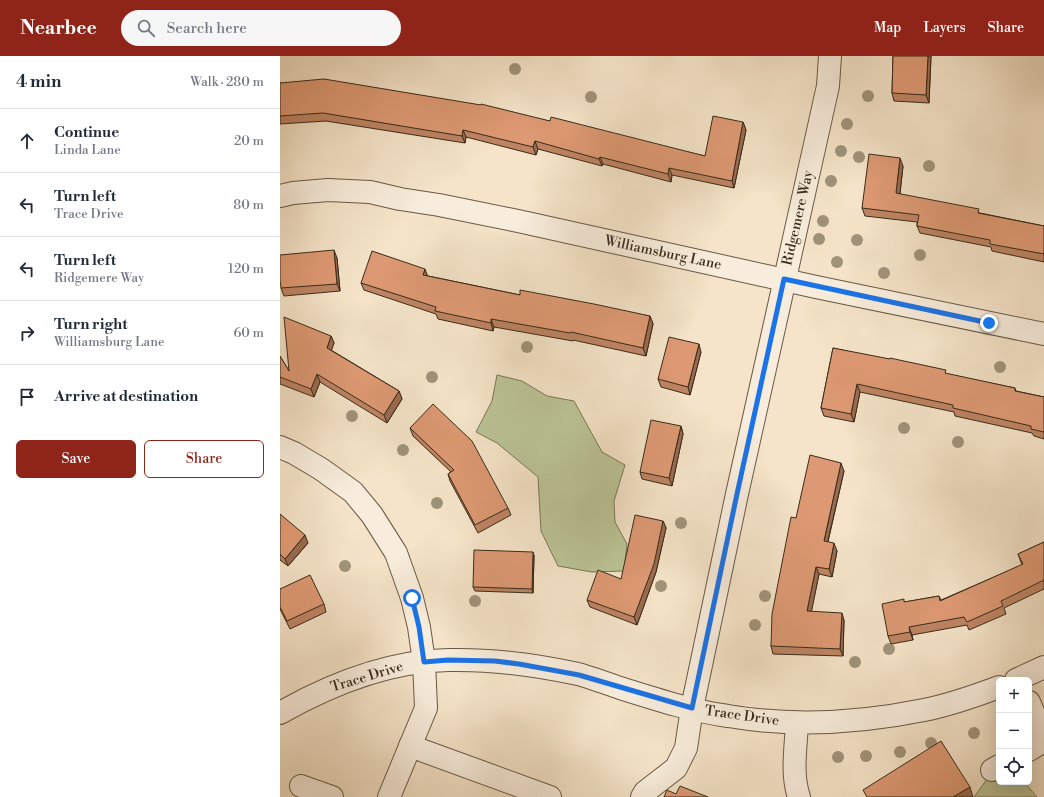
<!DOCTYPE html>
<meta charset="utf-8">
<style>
:root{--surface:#fff;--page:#f6f6f7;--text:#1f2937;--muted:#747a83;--line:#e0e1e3;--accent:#8f2418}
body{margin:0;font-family:"Libre Bodoni",serif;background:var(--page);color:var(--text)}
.controls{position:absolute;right:12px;bottom:12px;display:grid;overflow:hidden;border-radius:6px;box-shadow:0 4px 16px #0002}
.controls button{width:36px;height:36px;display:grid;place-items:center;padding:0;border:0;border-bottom:1px solid var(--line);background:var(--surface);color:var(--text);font:20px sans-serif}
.stop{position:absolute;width:12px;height:12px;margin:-9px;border:3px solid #1a73e8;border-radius:50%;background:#fff}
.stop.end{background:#1a73e8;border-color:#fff;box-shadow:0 1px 4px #0008}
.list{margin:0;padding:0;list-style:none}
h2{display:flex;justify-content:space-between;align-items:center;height:52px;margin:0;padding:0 16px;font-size:17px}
h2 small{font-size:13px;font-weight:400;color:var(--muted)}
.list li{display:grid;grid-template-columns:26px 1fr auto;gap:12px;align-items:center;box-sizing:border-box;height:64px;padding:0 16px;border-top:1px solid var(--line)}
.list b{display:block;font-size:15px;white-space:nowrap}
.list p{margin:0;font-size:13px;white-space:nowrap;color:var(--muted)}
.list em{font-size:13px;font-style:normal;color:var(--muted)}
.actions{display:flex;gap:8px;padding:12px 16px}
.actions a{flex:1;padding:9px 0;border:1px solid var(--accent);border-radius:6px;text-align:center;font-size:14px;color:var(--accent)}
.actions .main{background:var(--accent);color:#fff}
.icon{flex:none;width:22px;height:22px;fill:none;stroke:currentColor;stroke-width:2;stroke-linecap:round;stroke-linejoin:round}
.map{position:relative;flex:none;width:764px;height:741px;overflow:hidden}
header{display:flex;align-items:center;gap:24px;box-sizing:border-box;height:56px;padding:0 20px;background:var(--accent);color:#fff}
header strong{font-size:19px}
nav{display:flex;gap:22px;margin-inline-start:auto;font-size:14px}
.search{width:280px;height:36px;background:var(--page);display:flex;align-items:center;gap:10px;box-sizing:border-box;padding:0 14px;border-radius:22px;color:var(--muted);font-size:15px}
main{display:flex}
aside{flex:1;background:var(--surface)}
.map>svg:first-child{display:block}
</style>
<header>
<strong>Nearbee</strong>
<div class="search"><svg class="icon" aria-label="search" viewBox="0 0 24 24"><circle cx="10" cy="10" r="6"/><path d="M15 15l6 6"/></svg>Search here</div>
<nav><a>Map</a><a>Layers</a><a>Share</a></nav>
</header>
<main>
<aside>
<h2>4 min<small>Walk · 280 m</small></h2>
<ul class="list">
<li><svg class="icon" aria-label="ahead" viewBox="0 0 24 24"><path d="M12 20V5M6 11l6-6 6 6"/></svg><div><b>Continue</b><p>Linda Lane</p></div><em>20 m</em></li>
<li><svg class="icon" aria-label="left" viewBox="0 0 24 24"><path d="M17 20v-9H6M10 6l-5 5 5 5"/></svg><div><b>Turn left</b><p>Trace Drive</p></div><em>80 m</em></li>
<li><svg class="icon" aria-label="left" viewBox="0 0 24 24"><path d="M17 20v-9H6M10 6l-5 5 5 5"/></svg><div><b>Turn left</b><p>Ridgemere Way</p></div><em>120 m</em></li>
<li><svg class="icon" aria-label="right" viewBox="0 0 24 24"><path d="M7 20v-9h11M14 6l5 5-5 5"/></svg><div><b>Turn right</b><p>Williamsburg Lane</p></div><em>60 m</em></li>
<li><svg class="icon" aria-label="arrive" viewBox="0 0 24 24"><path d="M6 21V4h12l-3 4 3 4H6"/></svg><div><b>Arrive at destination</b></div></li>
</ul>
<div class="actions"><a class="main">Save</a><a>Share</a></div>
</aside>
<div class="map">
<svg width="764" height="741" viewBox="0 0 764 741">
<rect width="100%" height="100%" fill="#f5e4c9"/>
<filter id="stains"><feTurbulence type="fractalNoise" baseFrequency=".005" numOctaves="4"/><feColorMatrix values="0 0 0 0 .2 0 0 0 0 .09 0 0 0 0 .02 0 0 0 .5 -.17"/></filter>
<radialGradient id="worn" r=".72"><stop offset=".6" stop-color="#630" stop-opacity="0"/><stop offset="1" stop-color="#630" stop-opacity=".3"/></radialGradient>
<!-- green -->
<g fill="#bbc497" stroke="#7a7859">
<polygon points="217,319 242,325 267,340 294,345 322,396 345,409 334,445 335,466 347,488 344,515 312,516 278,510 261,475 258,421 217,387 196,376 212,345"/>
<polygon points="719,722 719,726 744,726 757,741 694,741 707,723"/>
</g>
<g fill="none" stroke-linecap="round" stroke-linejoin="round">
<!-- minor casing -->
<g stroke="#685946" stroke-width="24">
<g id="minor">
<polyline points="0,140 13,137 48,134 90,136 120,143 159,149 238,165 536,231 764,278"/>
<polyline points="0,391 14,397 41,413 73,436 92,459 116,497 132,542 139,571 144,606 146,652 109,741"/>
<polyline points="736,624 764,611"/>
<polyline points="749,646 764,681"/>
<path d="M0 657C51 628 109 605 169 604 212 603 256 609 298 618 312 622 326 627 340 632 375 643 412 655 448 660 513 671 580 667 644 654 670 649 695 640 719 631"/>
<path d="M517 667C516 691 511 718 519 741"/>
<polyline points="130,690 270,741"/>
<polyline points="749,694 764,685"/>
<polyline points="712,714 719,710"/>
<polyline points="21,730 52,741"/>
<polyline points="362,741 365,736 396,712 406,692 412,652 457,438 548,30 550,0"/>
</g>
</g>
<!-- minor -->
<use href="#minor" stroke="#f8eddc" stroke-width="22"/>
</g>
<!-- trees -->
<g fill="#a0937a">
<circle cx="235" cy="13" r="6"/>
<circle cx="588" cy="40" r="6"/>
<circle cx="311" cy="41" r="6"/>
<circle cx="567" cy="68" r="6"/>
<circle cx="561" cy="95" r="6"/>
<circle cx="579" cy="101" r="6"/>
<circle cx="649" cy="110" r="6"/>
<circle cx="551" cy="125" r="6"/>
<circle cx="543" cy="165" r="6"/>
<circle cx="539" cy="183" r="6"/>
<circle cx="577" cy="184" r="6"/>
<circle cx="640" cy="199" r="6"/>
<circle cx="557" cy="206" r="6"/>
<circle cx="604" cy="217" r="6"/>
<circle cx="247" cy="291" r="6"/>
<circle cx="720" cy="311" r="6"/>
<circle cx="152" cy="321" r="6"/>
<circle cx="72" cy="360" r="6"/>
<circle cx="624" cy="372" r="6"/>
<circle cx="678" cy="386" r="6"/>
<circle cx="123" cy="394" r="6"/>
<circle cx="157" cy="447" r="6"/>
<circle cx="401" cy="467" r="6"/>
<circle cx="65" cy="510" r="6"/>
<circle cx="381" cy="530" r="6"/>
<circle cx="485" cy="540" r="6"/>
<circle cx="195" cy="545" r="6"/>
<circle cx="475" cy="569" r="6"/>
<circle cx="609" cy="593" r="6"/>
<circle cx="575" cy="606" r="6"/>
<circle cx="694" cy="677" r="6"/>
<circle cx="651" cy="687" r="6"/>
<circle cx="620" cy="696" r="6"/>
<circle cx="586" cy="700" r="6"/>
<circle cx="558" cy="701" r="6"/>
</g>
<!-- wall -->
<g fill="#be8463" stroke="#392b1b">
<polygon points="613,0 651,0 649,47 614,45 612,37"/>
<polygon points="0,27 270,65 425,100 463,66 466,74 454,132 392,119 391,126 323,108 322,110 258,93 256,99 186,81 185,87 46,65 0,68"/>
<polygon points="623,110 620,138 700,157 764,170 764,206 712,195 711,191 640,177 637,170 637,166 585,160 582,152"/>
<polygon points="57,202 60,235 4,240 1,232"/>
<polygon points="148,220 240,239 370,260 373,268 366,300 293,284 293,285 214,271 213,275 158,263 156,258 84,234 81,227"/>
<polygon points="51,280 54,287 51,294 119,335 122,343 107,367 40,326 34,341 0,328 0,300 9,315"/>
<polygon points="553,292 667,318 735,332 736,335 764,341 764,383 754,380 752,377 675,360 674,356 580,336 574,366 544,360 541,352"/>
<polygon points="421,296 410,339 381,331 378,323"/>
<polygon points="401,370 403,378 392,430 362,423 360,416"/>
<polygon points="130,372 228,452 231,459 198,477 170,425 168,418 171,416 133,380"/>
<polygon points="564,415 548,486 557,495 552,521 539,518 531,556 564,564 563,600 493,598 491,590 516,462"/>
<polygon points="0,458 28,487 8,510 0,504"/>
<polygon points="383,465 386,472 376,516 357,569 310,551 307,544 341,523"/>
<polygon points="764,486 764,533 724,552 726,558 689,574 687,569 632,579 633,584 611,588 608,580 625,546 659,540 661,544 742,509 738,498"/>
<polygon points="253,496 254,500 253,537 195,535 193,531"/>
<polygon points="0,533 44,548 46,556 10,573 0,553"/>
</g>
<!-- shaded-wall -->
<g fill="#9b6b50" stroke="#392b1b">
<polygon points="648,0 651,0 649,47 646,39"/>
<polygon points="463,66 466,74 454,132 452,125"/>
<polygon points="183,74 186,81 185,87 182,80"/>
<polygon points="255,85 258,93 256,99 253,91"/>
<polygon points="320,101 323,108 322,110 319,103"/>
<polygon points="620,102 623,110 619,145 616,137"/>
<polygon points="389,112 392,119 391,126 388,118"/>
<polygon points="54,194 57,202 60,235 57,228"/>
<polygon points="145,213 148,221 143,219"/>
<polygon points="370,260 373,268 366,300 363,292"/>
<polygon points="211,263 214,271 213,275 211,267"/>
<polygon points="51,280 54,287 50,299 47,292"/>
<polygon points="419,288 421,296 410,339 408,331"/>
<polygon points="37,318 40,326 34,341 31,333"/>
<polygon points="577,328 580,336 574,366 571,358"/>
<polygon points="119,335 122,343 107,367 104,359"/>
<polygon points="401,370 403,378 392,430 389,422"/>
<polygon points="561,407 564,415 546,493 544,485"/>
<polygon points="383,465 386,472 376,516 357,569 354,561"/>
<polygon points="25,479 28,487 8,510 5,503"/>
<polygon points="554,487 557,495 552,521 549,513"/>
<polygon points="253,496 254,500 253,537 252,533"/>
<polygon points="536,511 539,518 530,563 527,555"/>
<polygon points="562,557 564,564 563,600 560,593"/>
<polygon points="629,571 632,579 633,584 630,576"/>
<polygon points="690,731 693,741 673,741"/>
</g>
<!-- building -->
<g fill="#dd9973" stroke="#392b1b">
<polygon points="613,0 648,0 646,39 612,37"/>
<polygon points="44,23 201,49 201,48 270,65 271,61 425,100 433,60 463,66 452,125 389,112 388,118 320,101 319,103 255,85 253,91 183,74 182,80 43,57 0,60 0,27"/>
<polygon points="589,98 620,102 616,137 699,153 698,157 764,170 764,198 710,188 710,184 637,170 639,159 582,152"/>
<polygon points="54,194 57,228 1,232 0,224 0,199"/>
<polygon points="92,195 145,213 143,219 240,239 240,234 314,248 370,260 363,292 291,276 290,277 211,263 211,267 155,255 156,251 81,227"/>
<polygon points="4,261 51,280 47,292 119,335 104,359 37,318 31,333 0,321 0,300 9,315"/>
<polygon points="389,281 419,288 408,331 378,323"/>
<polygon points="553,292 610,303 610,302 666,314 665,317 735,332 735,335 764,341 764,376 751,373 751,370 673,352 673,349 577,328 571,358 541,352"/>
<polygon points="153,348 192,385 228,452 195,469 168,418 174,414 130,372"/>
<polygon points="371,364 401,370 389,422 360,416"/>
<polygon points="530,399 561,407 544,485 554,487 549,513 536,511 527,555 562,557 560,593 491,590 492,558 511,461 516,462"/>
<polygon points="0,458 25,479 5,503 0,498"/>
<polygon points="355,459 383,465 374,508 354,561 307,544 318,514 341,523"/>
<polygon points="764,486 764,524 721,545 723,550 687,566 684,561 629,571 630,576 608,580 602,548 624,543 624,546 659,540 660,545 743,508 738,498"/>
<polygon points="194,494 253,496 252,533 193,531"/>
<polygon points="30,519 44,548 7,565 0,551 0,533"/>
<polygon points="661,685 690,731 673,741 587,741 583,734"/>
<polygon points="400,730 428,741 384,741 387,734 396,738"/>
</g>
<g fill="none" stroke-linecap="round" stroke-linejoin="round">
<!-- route -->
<polyline stroke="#1a73e8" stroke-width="5" points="132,542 139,571 144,606 168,604 215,605 239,608 299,619 412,652 457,438 504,223 709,267"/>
</g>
<g text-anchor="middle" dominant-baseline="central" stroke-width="4" stroke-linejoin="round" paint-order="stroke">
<!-- street labels -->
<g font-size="14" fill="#392b1b" stroke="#f8eddc">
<text transform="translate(518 162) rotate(-77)">Ridgemere Way</text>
<text transform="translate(383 197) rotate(12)">Williamsburg Lane</text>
<text transform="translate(87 621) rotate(-17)">Trace Drive</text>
<text transform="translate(462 660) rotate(8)">Trace Drive</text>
</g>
</g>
<rect width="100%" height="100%" filter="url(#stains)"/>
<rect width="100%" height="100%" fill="url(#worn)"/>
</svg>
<div class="controls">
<button>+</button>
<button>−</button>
<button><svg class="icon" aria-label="locate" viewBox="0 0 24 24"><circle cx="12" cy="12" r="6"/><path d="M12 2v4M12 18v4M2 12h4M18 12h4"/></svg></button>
</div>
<div class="stop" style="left:132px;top:542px"></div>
<div class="stop end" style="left:709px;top:267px"></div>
</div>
</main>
